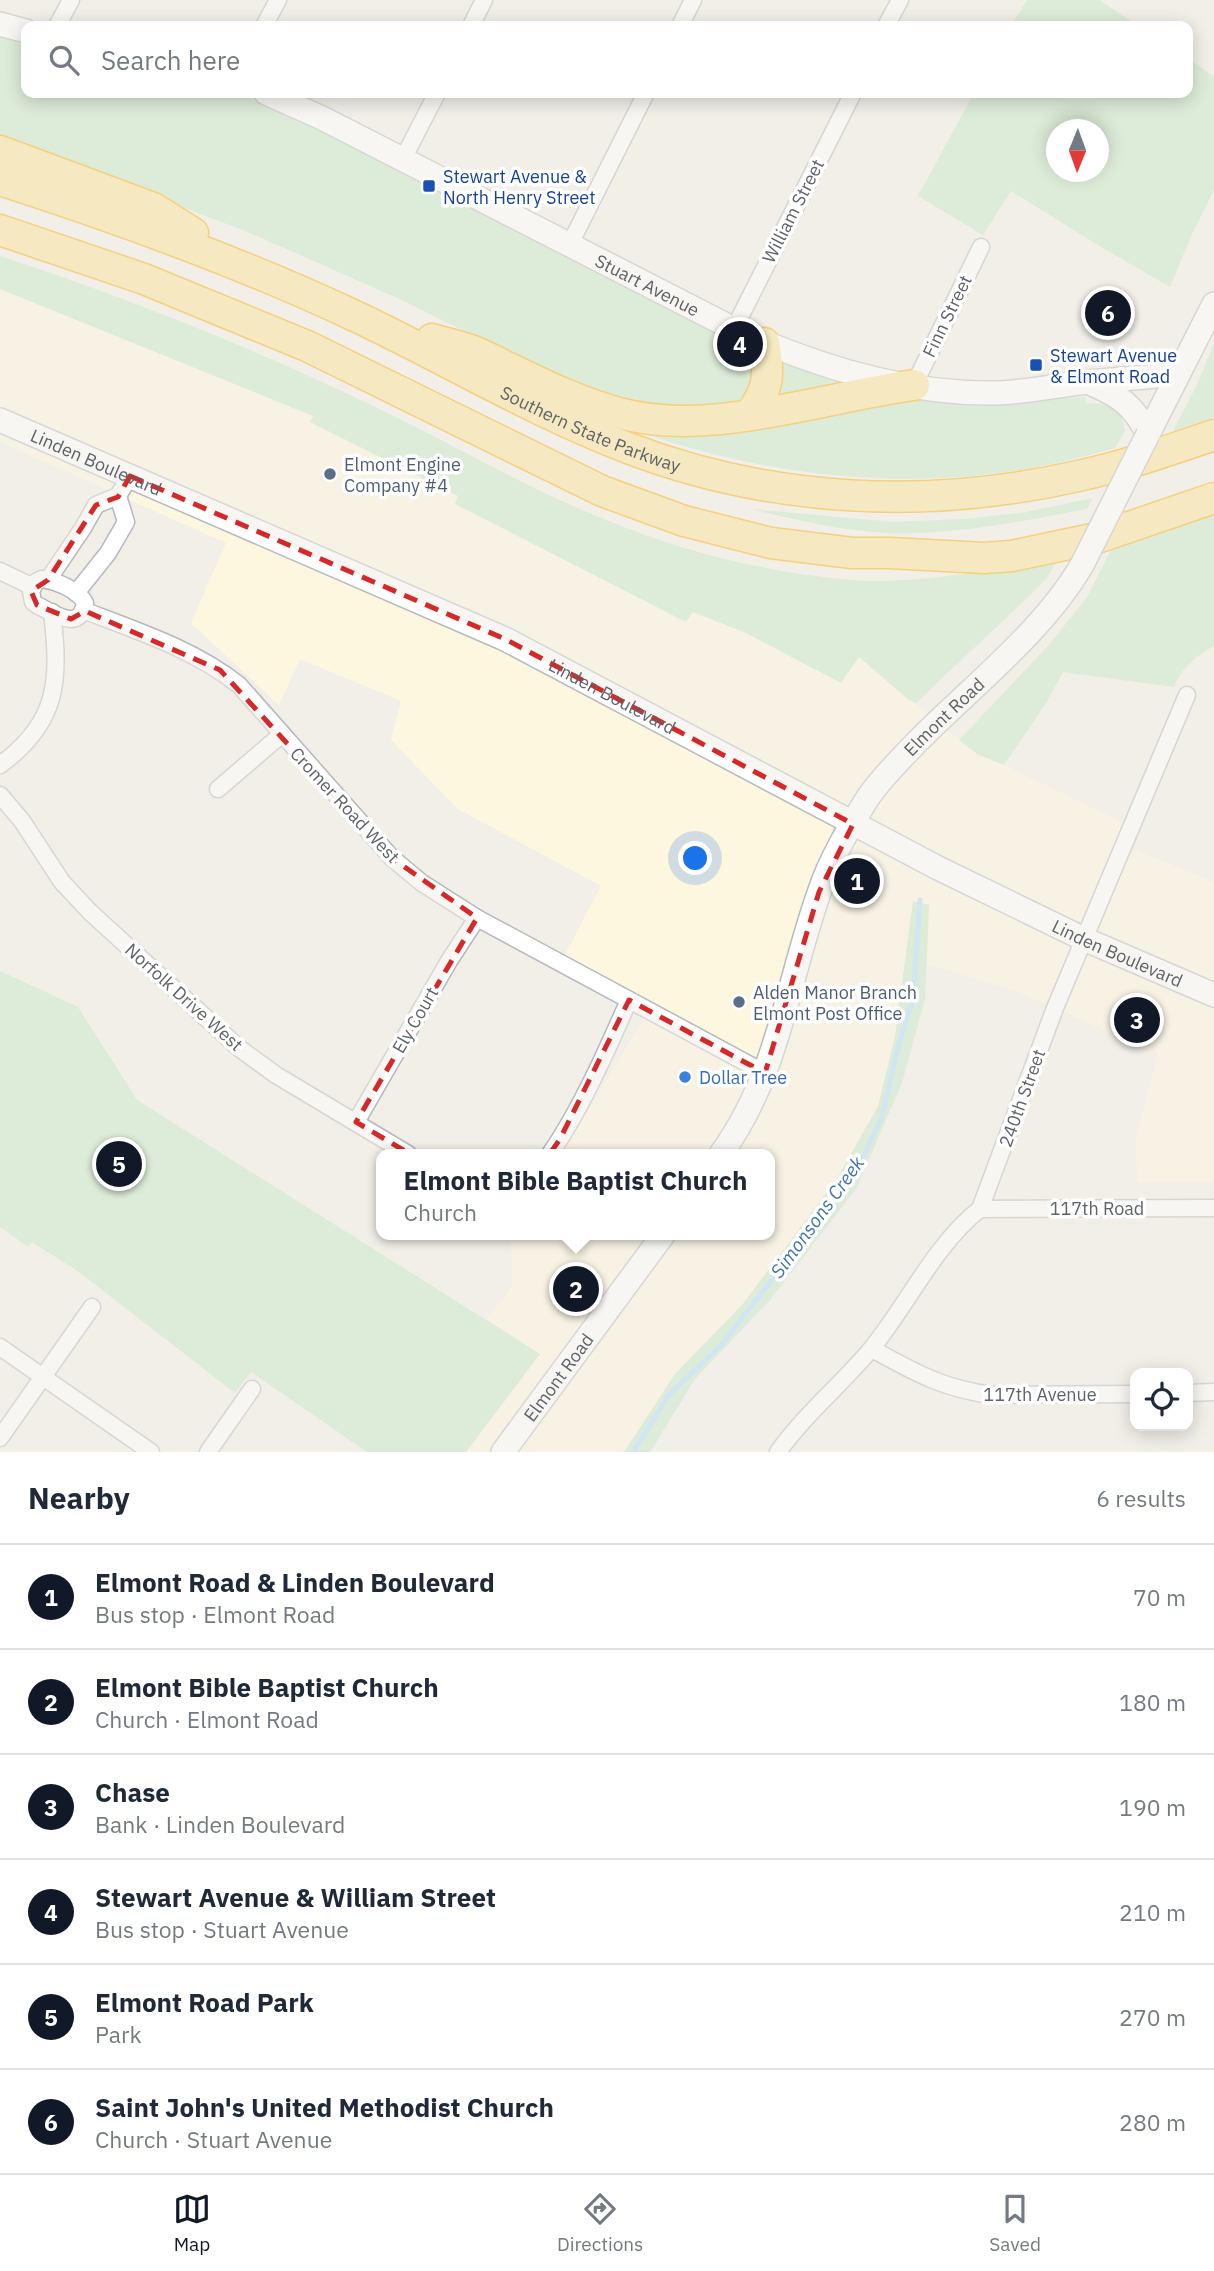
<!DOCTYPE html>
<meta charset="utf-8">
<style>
:root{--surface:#fff;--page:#f2f2f3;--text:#1f2937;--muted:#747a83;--line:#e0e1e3;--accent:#111827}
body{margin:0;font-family:"IBM Plex Sans",sans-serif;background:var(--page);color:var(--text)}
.controls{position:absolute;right:21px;bottom:21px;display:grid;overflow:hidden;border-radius:14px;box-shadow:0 4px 18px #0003}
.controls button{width:63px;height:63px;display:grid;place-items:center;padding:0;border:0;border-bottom:2px solid var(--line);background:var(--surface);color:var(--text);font:35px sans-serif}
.compass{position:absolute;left:1046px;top:119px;width:63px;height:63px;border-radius:50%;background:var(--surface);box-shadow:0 4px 18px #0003;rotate:181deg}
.you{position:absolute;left:696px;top:859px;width:24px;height:24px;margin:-18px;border:5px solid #fff;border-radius:50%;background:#1a73e8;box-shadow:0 0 0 10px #1a73e833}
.badge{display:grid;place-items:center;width:46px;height:46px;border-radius:50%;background:var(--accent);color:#fff;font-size:23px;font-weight:700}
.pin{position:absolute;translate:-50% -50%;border:4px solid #fff;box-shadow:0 2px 7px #0006}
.popup{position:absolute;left:376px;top:1149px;width:399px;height:91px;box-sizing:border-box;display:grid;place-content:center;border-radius:14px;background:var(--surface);filter:drop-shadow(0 2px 5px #0005);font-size:23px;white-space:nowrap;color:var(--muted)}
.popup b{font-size:26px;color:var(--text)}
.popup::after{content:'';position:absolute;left:50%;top:100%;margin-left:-14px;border:14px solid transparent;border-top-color:var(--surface)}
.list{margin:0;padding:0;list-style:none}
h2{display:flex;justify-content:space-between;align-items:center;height:91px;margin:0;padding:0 28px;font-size:30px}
h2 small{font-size:23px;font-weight:400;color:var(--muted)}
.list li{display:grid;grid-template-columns:46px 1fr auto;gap:21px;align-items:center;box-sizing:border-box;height:105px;padding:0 28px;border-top:2px solid var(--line)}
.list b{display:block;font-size:26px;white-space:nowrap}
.list p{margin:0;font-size:23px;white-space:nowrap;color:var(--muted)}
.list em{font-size:23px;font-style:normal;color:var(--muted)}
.icon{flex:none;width:38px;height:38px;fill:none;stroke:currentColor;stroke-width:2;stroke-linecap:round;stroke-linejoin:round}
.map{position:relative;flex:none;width:1214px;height:1452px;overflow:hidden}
.search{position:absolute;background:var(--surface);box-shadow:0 4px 18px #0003;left:21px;right:21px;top:21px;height:77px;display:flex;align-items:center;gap:18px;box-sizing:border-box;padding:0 24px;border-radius:14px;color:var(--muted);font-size:26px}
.sheet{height:721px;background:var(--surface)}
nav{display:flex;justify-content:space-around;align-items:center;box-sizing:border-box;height:98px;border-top:2px solid var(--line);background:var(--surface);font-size:19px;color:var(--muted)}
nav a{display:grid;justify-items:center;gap:4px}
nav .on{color:var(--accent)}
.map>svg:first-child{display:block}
</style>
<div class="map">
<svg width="1214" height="1452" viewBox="0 0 1214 1452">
<rect width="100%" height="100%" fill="#f1efe8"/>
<!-- commercial -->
<polygon fill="#fef7e0" points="0,289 313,416 311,422 459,496 455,504 686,622 692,612 746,633 859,657 977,754 1004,765 1128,825 1121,844 1214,882 1214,1182 1137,1182 1136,1137 1158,1054 1016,991 927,964 929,905 878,1106 838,1177 742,1305 675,1374 624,1452 466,1452 540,1354 487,1319 512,1286 511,1235 770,1235 770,1154 562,1154 645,1017 557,970 601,886 458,809 391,740 401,701 300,659 279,705 191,623 226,543 0,442"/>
<!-- green -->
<g fill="#c5e8c5" fill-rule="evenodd">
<polygon points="1027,0 1099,0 1139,26 1011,26"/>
<polygon points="0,32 26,38 26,93 239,93 282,111 416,176 744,343 752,351 758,361 746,404 633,409 524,360 395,297 248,232 0,138"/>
<path d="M1188 58 1214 77V190L1192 234 1170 287 1101 247 1011 191 983 235 918 196 974 93H1188ZM1056 130H1098V172H1056Z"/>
<path d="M0 256C129 298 255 349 377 408 454 445 527 488 606 520 684 552 767 573 852 580 921 585 991 569 1059 557L1047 578 1029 596 916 703 909 700 859 657 841 683 746 633 693 612 686 622 455 504 458 496 310 422 313 416 0 289Z"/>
<polygon points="1214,344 1214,417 1173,431 1197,385"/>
<polygon points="776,360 851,381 775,401"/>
<path d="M1085 397 1086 404C1110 402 1121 406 1125 431L1115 448C1086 456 1056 464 1026 469 899 490 773 476 651 436L652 428 901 398 1013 402Z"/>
<path d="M1093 498 1087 509C1024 521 953 535 889 533 842 531 797 520 752 509L894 522 965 519 1026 512Z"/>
<path d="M1214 507V646C1196 656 1182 667 1174 687L1063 672 1046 703 1004 765 977 754 959 740 1049 645 1075 612 1086 599 1116 540Z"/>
<polygon points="913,901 929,905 925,999 902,1083 856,1189 770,1300 695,1379 650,1452 624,1452 675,1374 742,1305 838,1177 878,1106 895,1036"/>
<polygon points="0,971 78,1007 137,1100 540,1354 466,1452 367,1452 251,1372 235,1393 79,1272 32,1242 28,1247 0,1227"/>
</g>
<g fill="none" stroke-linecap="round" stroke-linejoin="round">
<!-- stream -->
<polyline stroke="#aadaff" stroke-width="5" points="633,1452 668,1396 722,1344 856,1172 882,1117 897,1051 913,998 920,900"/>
<!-- street casing -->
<g stroke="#b5b8bc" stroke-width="19">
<g id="street">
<polyline points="57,26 71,0"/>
<polyline points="264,26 278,0"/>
<polyline points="471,26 484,0"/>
<polyline points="680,26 693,0"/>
<polyline points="886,26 900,0"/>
<polyline points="403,159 437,93"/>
<polyline points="570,244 646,93"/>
<polyline points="734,329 853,93"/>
<polyline points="914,385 981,247"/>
<polyline points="0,571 33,587"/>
<path d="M42 579C56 581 79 590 85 603 80 633 53 613 37 605L33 602 31 591 36 582Z"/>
<polyline points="48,580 83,528 96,505 118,496 130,476"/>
<polyline points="76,593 108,553 126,522 118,496"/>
<path d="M83 610C137 631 194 649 239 685L392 858 422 883 477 918 765 1073"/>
<path d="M0 765C59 722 60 680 52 612"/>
<polyline points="218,789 281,735"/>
<polyline points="0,795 22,821 62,882 90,912 239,1048 276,1075 408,1154"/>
<polyline points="356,1122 449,961 477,918"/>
<path d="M550 1154C581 1109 607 1050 629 1000"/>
<polyline points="980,1209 1214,1208"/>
<polyline points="0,1347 151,1452"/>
<path d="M872 1349C914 1372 943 1389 992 1395L1135 1394"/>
<polyline points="1188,1393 1214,1392"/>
<polyline points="0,1438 92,1307"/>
<polyline points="208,1452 252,1389"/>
<path d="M778 1452C805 1414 842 1384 872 1348 907 1305 936 1243 980 1209L1055 1008 1187 695"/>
</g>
</g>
<!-- secondary casing -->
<g stroke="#b6babf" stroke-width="26">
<g id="secondary">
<polyline points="0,24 26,31"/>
<path id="s1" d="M266 93 322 118 734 329C815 366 907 395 998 393 1028 392 1058 385 1088 382 1119 379 1148 378 1179 373"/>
<path d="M1090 383C1120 396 1133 405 1148 434"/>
<path id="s2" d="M0 420 505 639 938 868 1084 939 1214 995"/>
<polyline points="1148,434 1214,304"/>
<path id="s3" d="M721 1154C779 1074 787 983 819 893 830 860 849 828 867 799 881 778 899 761 916 743 971 687 1042 633 1082 565"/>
<path id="s4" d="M503 1452 663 1235"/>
</g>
</g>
<!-- highway casing -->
<g stroke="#f9ab00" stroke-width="33">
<g id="highway">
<polyline points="0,151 153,208 193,233"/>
<path id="s5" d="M0 180C121 219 240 262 355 316 446 359 534 412 628 448 772 503 928 510 1078 476 1125 466 1169 450 1214 435"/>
<polyline points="0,230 144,279 307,346 602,491 684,521 771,543 852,553 890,553 984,558 1012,556 1097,538 1214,498"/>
<path d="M432 339C445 343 460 346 473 351 486 356 498 363 511 369 546 386 582 403 619 413 709 438 823 397 914 385"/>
<path d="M750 415C769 388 770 375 764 343"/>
</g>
</g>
<!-- street -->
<use href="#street" stroke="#fff" stroke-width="16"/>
<!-- secondary -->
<use href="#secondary" stroke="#fff" stroke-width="23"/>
<!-- highway -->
<use href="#highway" stroke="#fde293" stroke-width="30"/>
<!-- secondary-bridge casing -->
<g stroke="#b6babf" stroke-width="26" stroke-linecap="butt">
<polyline id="secondary-bridge" points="1082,565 1148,434"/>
</g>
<!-- secondary-bridge -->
<use href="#secondary-bridge" stroke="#fff" stroke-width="23"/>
</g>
<!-- marked area -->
<path d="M0 0H1214V1452H0ZM130 476 505 639 853 824 819 892 765 1073 629 1000 560 1139 542 1165 514 1185 490 1190 464 1186 356 1122 477 918 392 858 220 670 85 611 71 619 37 605 31 591 48 580 96 505 118 497Z" fill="#f1efe8" fill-opacity=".55" fill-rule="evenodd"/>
<path fill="none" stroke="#d62828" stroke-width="5" stroke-dasharray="14 9" stroke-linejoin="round" d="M130 476 505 639 853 824 819 892 765 1073 629 1000 560 1139 542 1165 514 1185 490 1190 464 1186 356 1122 477 918 392 858 220 670 85 611 71 619 37 605 31 591 48 580 96 505 118 497Z"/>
<!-- markers -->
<g fill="#1a4fb4" stroke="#fff" stroke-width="2.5">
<rect x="422" y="179" width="14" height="14" rx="3.5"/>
<rect x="1029" y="358" width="14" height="14" rx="3.5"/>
</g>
<g fill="#5c6f8a" stroke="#fff" stroke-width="2.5">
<circle cx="330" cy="474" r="7"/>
<circle cx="739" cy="1002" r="7"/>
</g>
<circle fill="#3f7fe0" stroke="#fff" stroke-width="2.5" cx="685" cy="1077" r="7"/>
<g text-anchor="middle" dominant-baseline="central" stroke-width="7" stroke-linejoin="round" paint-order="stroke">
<!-- transit labels -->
<g font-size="18" fill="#164399" stroke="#fff" text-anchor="start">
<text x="443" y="176">Stewart Avenue &amp;<tspan x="443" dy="21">North Henry Street</tspan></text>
<text x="1050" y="355">Stewart Avenue<tspan x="1050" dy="21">&amp; Elmont Road</tspan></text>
</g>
<!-- street labels -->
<g font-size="18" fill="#5f6368" stroke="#fff">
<text transform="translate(793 211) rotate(-63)">William Street</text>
<text stroke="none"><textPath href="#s1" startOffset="427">Stuart Avenue</textPath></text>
<text transform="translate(947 316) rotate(-64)">Finn Street</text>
<text stroke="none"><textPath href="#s5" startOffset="642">Southern State Parkway</textPath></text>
<text stroke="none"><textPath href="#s2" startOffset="105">Linden Boulevard</textPath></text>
<text stroke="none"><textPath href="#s2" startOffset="672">Linden Boulevard</textPath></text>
<text stroke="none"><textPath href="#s3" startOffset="499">Elmont Road</textPath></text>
<text transform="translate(345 805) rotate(47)">Cromer Road West</text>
<text stroke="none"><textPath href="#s2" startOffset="1239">Linden Boulevard</textPath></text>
<text transform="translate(184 997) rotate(42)">Norfolk Drive West</text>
<text transform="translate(415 1020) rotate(-60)">Ely Court</text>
<text transform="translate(1022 1098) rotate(-70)">240th Street</text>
<text x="1097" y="1208">117th Road</text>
<text stroke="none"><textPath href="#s4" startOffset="93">Elmont Road</textPath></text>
<text x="1040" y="1394">117th Avenue</text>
</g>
<!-- service labels -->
<g font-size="18" fill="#4e5e75" stroke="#fff" text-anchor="start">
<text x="344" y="464">Elmont Engine<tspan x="344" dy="21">Company #4</tspan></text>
<text x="753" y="992">Alden Manor Branch<tspan x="753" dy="21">Elmont Post Office</tspan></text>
</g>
<!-- shop labels -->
<g font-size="18" fill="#366cbe" stroke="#fff" text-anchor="start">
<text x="699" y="1077">Dollar Tree</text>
</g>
<!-- water labels -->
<g font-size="19" font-style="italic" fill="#4174aa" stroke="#fff">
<text transform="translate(817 1217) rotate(-54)">Simonsons Creek</text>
</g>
</g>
</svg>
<div class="controls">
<button><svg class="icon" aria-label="locate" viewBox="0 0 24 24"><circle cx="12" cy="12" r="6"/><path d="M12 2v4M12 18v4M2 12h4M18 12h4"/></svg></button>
</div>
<svg class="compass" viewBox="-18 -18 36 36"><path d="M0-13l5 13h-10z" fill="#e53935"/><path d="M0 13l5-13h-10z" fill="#747a83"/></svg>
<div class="you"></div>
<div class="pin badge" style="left:857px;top:881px">1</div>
<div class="pin badge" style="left:576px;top:1289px">2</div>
<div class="popup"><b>Elmont Bible Baptist Church</b>Church</div>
<div class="pin badge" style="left:1137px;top:1020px">3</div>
<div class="pin badge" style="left:740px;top:344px">4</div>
<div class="pin badge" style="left:119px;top:1164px">5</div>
<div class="pin badge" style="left:1108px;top:313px">6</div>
<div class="search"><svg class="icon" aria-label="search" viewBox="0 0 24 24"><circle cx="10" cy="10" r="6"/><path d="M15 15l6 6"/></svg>Search here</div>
</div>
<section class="sheet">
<h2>Nearby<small>6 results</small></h2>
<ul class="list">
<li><span class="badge">1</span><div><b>Elmont Road &amp; Linden Boulevard</b><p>Bus stop · Elmont Road</p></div><em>70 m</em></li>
<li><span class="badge">2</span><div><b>Elmont Bible Baptist Church</b><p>Church · Elmont Road</p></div><em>180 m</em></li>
<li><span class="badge">3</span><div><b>Chase</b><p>Bank · Linden Boulevard</p></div><em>190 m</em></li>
<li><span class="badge">4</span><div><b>Stewart Avenue &amp; William Street</b><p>Bus stop · Stuart Avenue</p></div><em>210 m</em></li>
<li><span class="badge">5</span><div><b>Elmont Road Park</b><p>Park</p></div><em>270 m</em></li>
<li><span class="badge">6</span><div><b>Saint John's United Methodist Church</b><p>Church · Stuart Avenue</p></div><em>280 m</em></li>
</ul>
</section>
<nav>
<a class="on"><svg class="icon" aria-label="map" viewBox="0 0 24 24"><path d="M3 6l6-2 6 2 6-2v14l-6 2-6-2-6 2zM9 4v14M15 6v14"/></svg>Map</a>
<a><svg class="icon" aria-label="directions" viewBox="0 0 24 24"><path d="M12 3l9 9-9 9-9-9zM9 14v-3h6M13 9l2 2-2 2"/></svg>Directions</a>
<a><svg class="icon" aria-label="saved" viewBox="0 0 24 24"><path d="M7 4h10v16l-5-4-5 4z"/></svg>Saved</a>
</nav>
